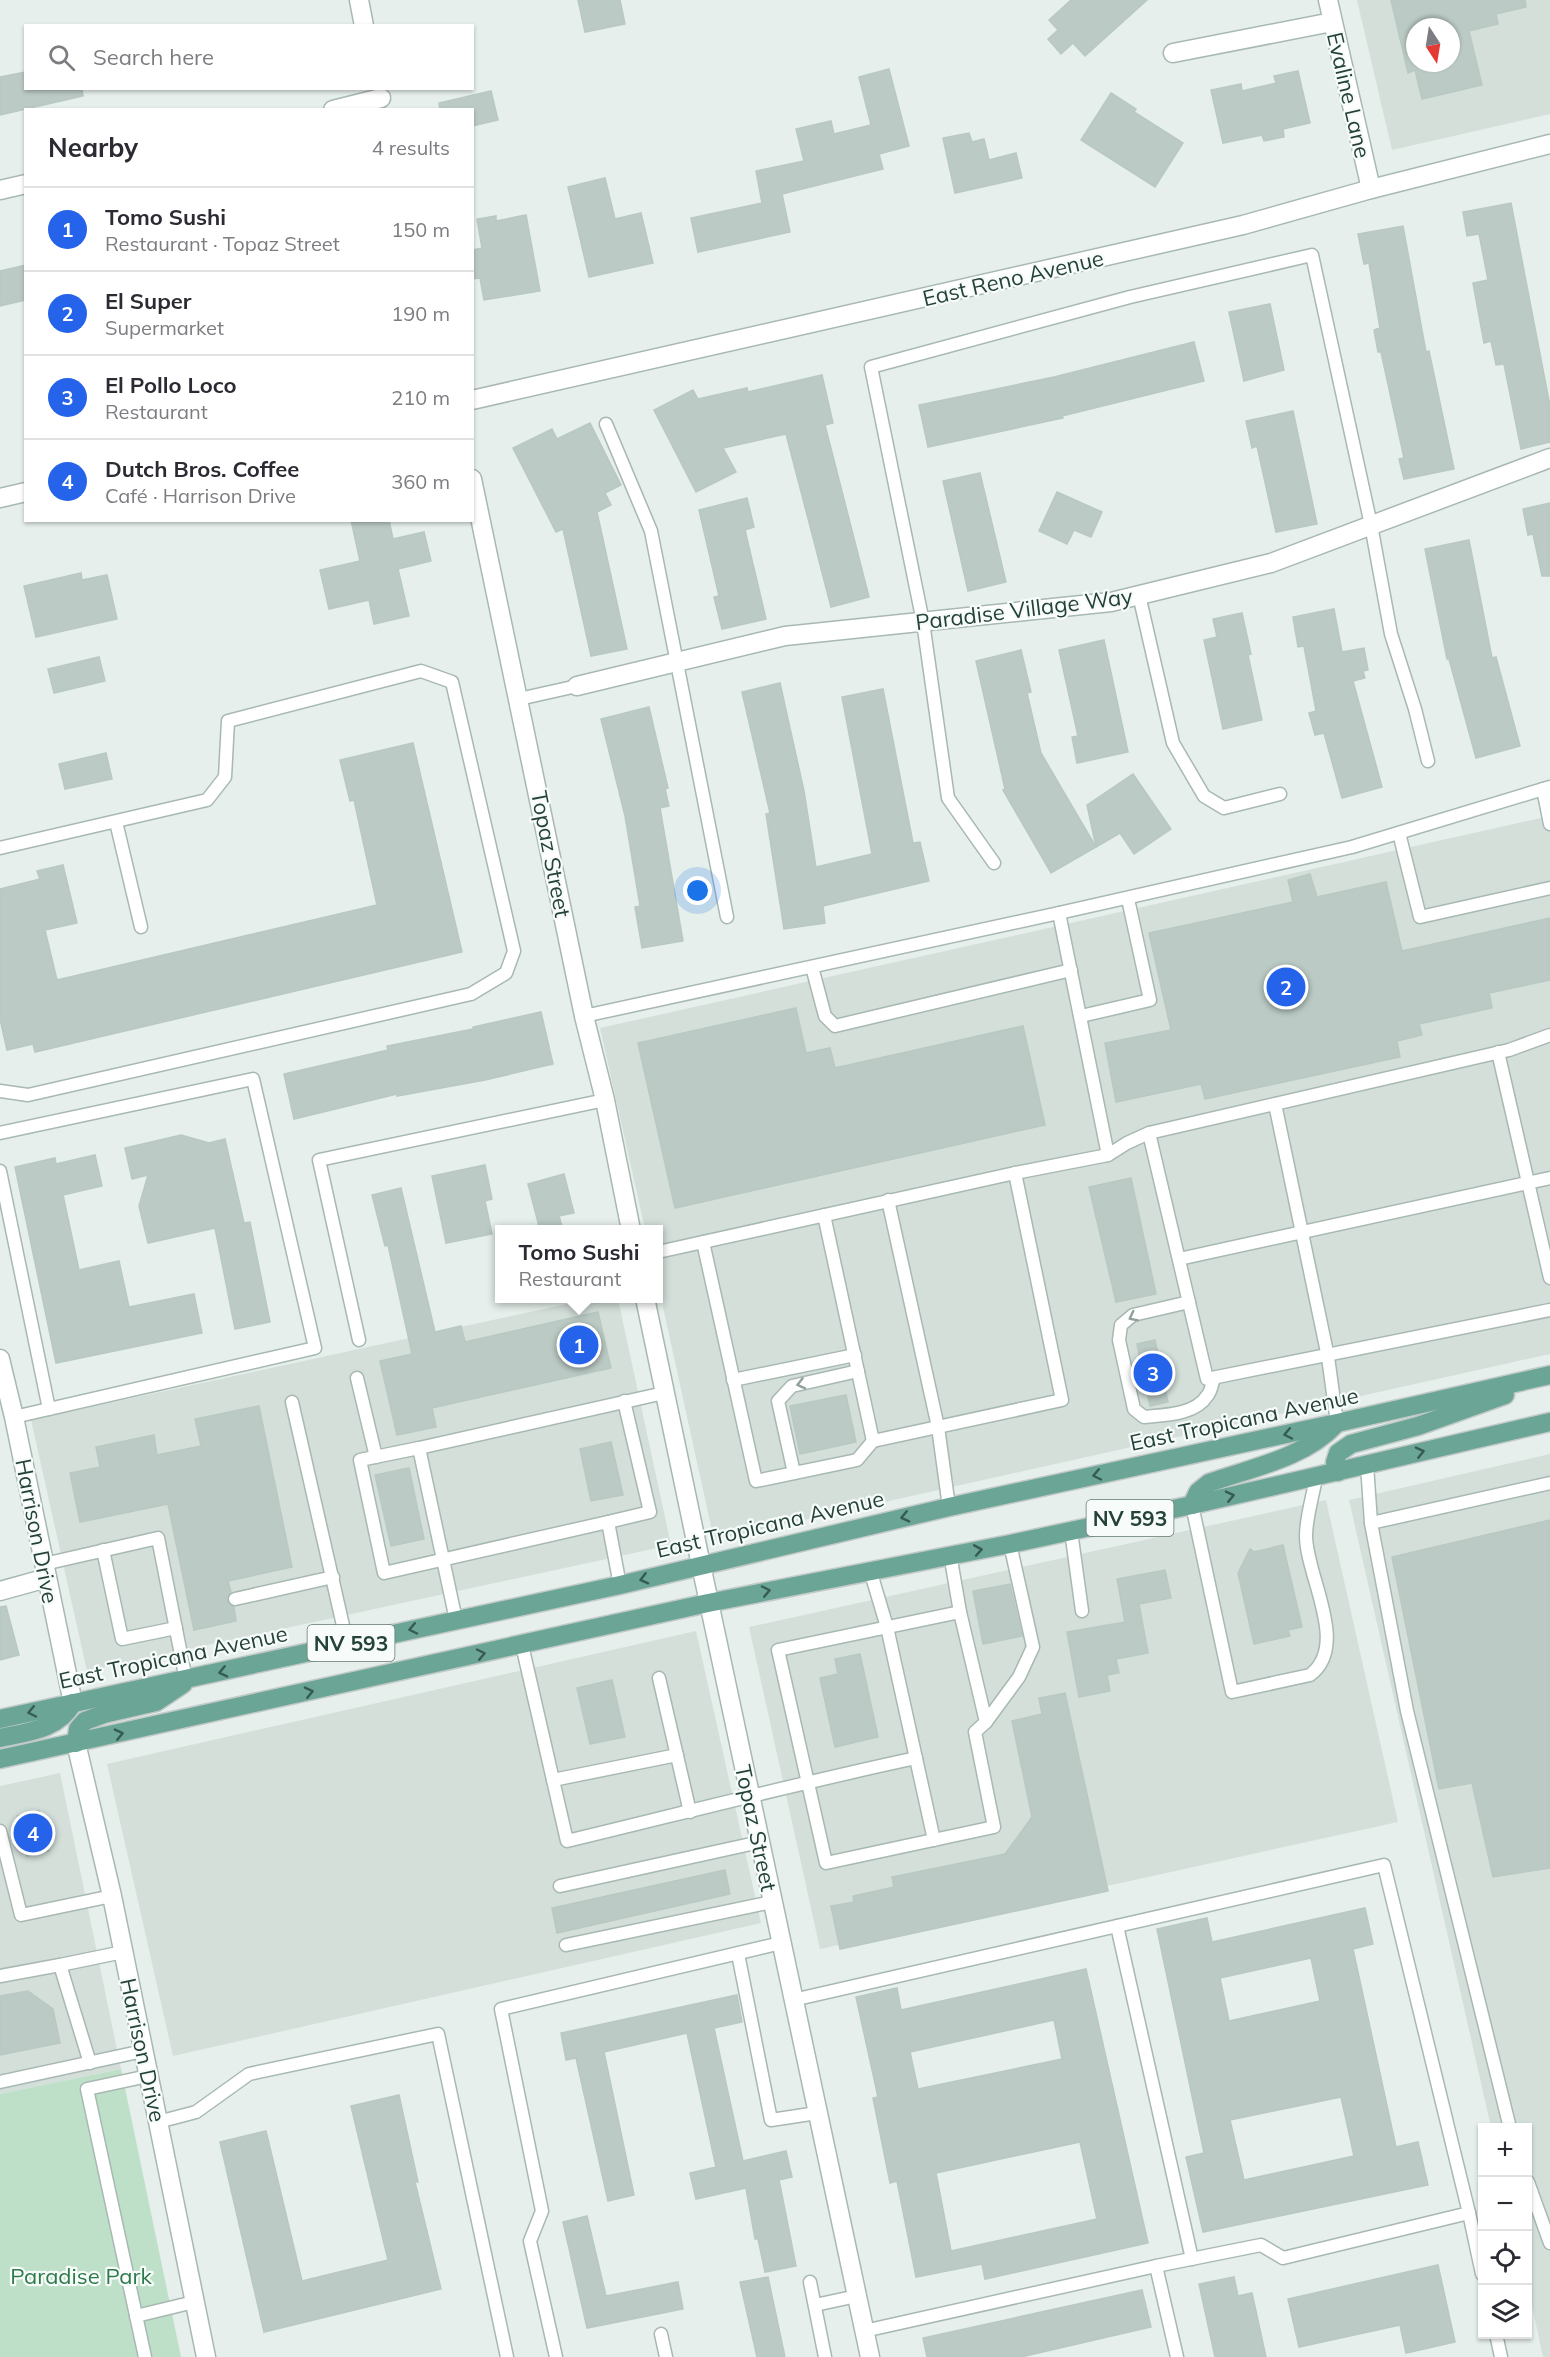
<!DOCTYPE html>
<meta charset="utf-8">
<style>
:root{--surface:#fff;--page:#f7f7f7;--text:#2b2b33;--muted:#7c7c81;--line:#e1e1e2;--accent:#2563eb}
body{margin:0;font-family:Mulish,sans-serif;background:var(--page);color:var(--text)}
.controls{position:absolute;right:18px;bottom:18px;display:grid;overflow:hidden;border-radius:0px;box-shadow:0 2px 4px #0004}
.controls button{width:54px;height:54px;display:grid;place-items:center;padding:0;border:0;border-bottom:2px solid var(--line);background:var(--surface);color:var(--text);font:30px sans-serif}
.compass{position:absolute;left:1406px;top:18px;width:54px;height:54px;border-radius:50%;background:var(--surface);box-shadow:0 2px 4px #0004;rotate:168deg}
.you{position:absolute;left:698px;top:891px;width:21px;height:21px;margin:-15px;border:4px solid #fff;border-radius:50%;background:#1a73e8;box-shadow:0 0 0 9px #1a73e833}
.badge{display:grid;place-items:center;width:39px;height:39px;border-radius:50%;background:var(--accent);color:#fff;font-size:20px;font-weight:700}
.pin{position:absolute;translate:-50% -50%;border:3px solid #fff;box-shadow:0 2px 6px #0006}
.popup{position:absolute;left:495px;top:1225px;width:168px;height:78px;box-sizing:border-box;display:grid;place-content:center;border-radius:0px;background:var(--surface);filter:drop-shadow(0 2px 4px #0005);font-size:20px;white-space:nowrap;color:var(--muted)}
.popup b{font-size:22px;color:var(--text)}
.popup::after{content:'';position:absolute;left:50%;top:100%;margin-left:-12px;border:12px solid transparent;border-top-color:var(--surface)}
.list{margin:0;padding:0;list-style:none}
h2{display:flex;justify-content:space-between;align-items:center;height:78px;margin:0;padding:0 24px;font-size:26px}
h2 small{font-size:20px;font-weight:400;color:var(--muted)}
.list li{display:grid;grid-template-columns:39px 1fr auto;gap:18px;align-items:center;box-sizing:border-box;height:84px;padding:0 24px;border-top:2px solid var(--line)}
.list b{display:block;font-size:22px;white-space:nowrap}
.list p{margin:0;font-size:20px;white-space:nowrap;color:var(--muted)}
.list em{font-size:20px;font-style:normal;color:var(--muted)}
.icon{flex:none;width:33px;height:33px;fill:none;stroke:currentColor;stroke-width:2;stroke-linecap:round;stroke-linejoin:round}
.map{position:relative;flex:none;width:1550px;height:2357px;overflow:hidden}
.search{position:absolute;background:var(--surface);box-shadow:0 2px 4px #0004;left:24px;top:24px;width:450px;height:66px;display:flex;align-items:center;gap:15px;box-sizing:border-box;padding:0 21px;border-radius:0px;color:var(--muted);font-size:22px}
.panel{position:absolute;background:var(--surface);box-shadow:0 2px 4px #0004;left:24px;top:108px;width:450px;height:414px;border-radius:0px}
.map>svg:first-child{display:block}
</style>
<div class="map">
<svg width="1550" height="2357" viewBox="0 0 1550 2357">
<rect width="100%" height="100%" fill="#e6efeb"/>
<!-- built -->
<g fill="#d4dfda" fill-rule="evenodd">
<path d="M1357 0H1550V114L1392 150ZM1415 27H1451V63H1415Z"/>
<polygon points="1550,816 1550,1354 714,1540 659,1289 658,1230 645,1229 600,1028"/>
<polygon points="590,1299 618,1299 671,1545 87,1671 31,1420"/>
<polygon points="1550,1454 1550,2357 1543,2357 1528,2287 1528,2128 1491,2127 1349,1500"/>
<polygon points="1326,1500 1398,1822 820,1949 749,1627"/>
<polygon points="696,1631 761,1923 173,2056 107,1764"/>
<polygon points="60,1773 121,2069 0,2094 0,1786"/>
</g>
<!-- green -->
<polygon fill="#bfe0c8" points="121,2069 181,2357 0,2357 0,2094"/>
<!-- building -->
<g fill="#bbcac4" stroke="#b8c9c2" stroke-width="1.5" fill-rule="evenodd">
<polygon points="578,0 620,0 625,24 585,32"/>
<polygon points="1071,0 1147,0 1085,56 1073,43 1061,54 1048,39 1058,30 1049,20"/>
<path d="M1391 0H1525L1526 7 1496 14 1498 24 1469 31 1482 85 1422 99 1415 70 1408 73ZM1415 27H1451V63H1415Z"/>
<polygon points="889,69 909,146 879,154 883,169 782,194 790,232 698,252 691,218 762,203 756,171 804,161 796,129 831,121 834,134 871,125 859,77"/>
<polygon points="1298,71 1310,123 1283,129 1284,137 1264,141 1262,135 1223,143 1211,90 1241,84 1242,91 1276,83 1274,76"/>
<polygon points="26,72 26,88 82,88 83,96 0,115 0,77"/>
<polygon points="491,91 498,120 472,126 472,110 440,110 439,103"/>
<polygon points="1111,93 1136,109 1134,112 1183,143 1155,187 1081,140"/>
<polygon points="969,133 972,142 984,139 989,160 1016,153 1022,178 955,193 943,138"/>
<polygon points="605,178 615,219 641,213 653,263 589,277 568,187"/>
<polygon points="1511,203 1550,406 1550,442 1521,449 1504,364 1496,365 1491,341 1484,343 1479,316 1473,283 1488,280 1479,234 1467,236 1463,212"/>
<polygon points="526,215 540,291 484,300 480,278 472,279 472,250 482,248 477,219 496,216 496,221"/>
<polygon points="1403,226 1426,352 1429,351 1454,469 1404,479 1399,459 1404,458 1381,352 1378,352 1374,330 1380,328 1369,263 1364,264 1358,234"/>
<polygon points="26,265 26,300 0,306 0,271"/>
<polygon points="1270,304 1284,370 1244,381 1229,312"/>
<polygon points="1194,342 1204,381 1062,416 1063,418 928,447 919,405 1054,377"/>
<polygon points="822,375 833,423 825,425 869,597 831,607 786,434 723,448 736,472 696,492 654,410 693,390 698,399 747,388 748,392"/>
<polygon points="1293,411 1317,524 1276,532 1257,446 1252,448 1246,421"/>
<polygon points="590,423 621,485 605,493 611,505 597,512 627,649 591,656 563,529 556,532 513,448 552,429 557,439"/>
<polygon points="980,473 1006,582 968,591 943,481"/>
<polygon points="1057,492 1102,512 1091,537 1074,530 1067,544 1039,531"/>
<polygon points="747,498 754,527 745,530 766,619 722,629 714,597 719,596 699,510"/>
<polygon points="1550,503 1550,576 1542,576 1533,534 1528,535 1523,509"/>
<polygon points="351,520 389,520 393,539 424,532 431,561 398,569 409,616 374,624 369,600 329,609 320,570 360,561"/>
<polygon points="1469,540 1492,658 1496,657 1520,746 1476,758 1449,659 1447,659 1425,549"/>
<polygon points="81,573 82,580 107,575 117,619 36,637 24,586"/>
<polygon points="1334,609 1342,652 1364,648 1368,670 1363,671 1365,678 1353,681 1382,787 1342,798 1324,733 1315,735 1309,713 1316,711 1304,646 1298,647 1293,617"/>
<polygon points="1242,613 1251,654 1248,655 1262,720 1223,729 1204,640 1217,637 1213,619"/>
<polygon points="1104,640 1128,752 1077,763 1072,737 1078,736 1059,650"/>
<polygon points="1021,650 1031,692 1027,693 1041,753 1096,847 1051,873 1003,790 1005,789 976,661"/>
<polygon points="99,657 105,681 54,693 48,669"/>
<polygon points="780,683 804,791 816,867 872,854 842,697 883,689 913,843 920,842 929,881 823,906 825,923 784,929 766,814 770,813 742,692"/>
<polygon points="649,707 668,788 665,789 669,806 660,808 683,941 642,948 635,907 640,906 625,816 601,719"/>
<polygon points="413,743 462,952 35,1052 33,1044 7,1050 0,1019 0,889 40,879 37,871 63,865 77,923 45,930 57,980 377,905 354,800 350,801 340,760"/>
<polygon points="106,753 112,779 65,789 59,764"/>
<polygon points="1133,774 1171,829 1134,854 1120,833 1096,847 1087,805"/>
<polygon points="1310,874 1317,897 1386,882 1402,951 1550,918 1550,980 1489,993 1492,1008 1419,1024 1422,1035 1397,1041 1400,1057 1205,1099 1201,1084 1116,1102 1105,1043 1171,1030 1149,933 1293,902 1288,880"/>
<polygon points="796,1008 806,1053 830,1048 835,1068 1023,1026 1045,1125 675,1208 638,1043"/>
<polygon points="541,1012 553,1064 485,1080 397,1096 397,1094 294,1119 284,1074 388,1050 387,1046 473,1029 473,1027"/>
<polygon points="181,1135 209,1143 225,1139 244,1223 250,1222 270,1322 235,1329 215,1228 148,1243 139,1206 148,1175 132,1179 125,1148"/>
<polygon points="95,1155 102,1186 63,1195 79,1270 119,1261 129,1307 194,1294 202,1333 56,1363 15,1167 55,1158 56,1164"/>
<polygon points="485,1165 492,1199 485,1201 492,1234 446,1243 432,1176"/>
<polygon points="564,1174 574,1213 559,1216 563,1230 540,1230 528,1184"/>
<polygon points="1131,1178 1156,1294 1116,1302 1089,1187"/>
<polygon points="401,1188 435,1332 461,1326 465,1342 598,1312 611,1368 432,1408 436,1427 397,1435 380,1361 412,1354 388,1245 385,1246 372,1195"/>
<polygon points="1155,1340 1168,1402 1150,1406 1137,1344"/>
<polygon points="846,1395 856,1442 800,1454 790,1406"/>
<polygon points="259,1406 292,1567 228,1581 231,1592 227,1600 234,1607 236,1621 194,1630 168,1504 80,1522 70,1473 100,1467 96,1447 154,1435 157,1455 201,1446 195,1419"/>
<polygon points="611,1442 623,1495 591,1501 580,1449"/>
<polygon points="409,1468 424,1539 391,1546 375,1475"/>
<polygon points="1550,1520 1550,1868 1493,1877 1472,1783 1439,1789 1392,1557"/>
<polygon points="1283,1545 1302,1627 1288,1630 1290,1636 1254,1644 1238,1573 1250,1549 1254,1552"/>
<polygon points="1165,1570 1171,1598 1139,1604 1148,1653 1116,1659 1119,1673 1107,1675 1110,1691 1079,1697 1067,1632 1125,1622 1117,1579"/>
<polygon points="1010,1584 1022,1636 983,1644 973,1591"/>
<polygon points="6,1606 19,1655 0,1660 0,1607"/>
<polygon points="860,1654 878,1737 835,1747 820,1678 838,1674 835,1659"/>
<polygon points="612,1680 625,1737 590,1744 577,1688"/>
<polygon points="1065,1693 1108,1891 840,1949 831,1906 854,1902 853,1896 894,1887 892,1877 1005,1854 1032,1817 1012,1721 1042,1714 1039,1698"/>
<polygon points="39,1811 49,1851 27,1856 17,1816"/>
<polygon points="725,1870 730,1894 557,1933 552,1908"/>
<path d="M1365 1908 1373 1944 1353 1949 1396 2147 1418 2142 1428 2185 1203 2232 1186 2157 1204 2153 1157 1929 1207 1918 1212 1942ZM1311 1958 1320 2001 1229 2021 1220 1978ZM1341 2097 1354 2156 1244 2180 1230 2120Z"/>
<path d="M1086 1969 1148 2243 985 2279 982 2264 916 2277 897 2181 890 2183 873 2098 878 2097 856 1997 897 1988 901 2010ZM1054 2020 1062 2059 918 2089 910 2052ZM1080 2142 1097 2219 951 2251 936 2173Z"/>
<polygon points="28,1991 53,2009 60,2043 0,2055 0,1996"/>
<polygon points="737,1995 742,2022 714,2028 743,2161 786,2151 792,2177 779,2180 796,2266 765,2272 758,2239 755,2239 746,2188 696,2199 690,2173 716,2167 687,2033 604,2052 634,2195 608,2201 576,2058 566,2060 561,2033"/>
<polygon points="399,2095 418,2182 415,2182 441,2289 264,2332 220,2142 266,2131 302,2281 388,2260 351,2106"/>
<polygon points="587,2216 606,2296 678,2282 683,2309 587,2328 563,2222"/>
<polygon points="1438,2265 1455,2342 1406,2353 1400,2325 1299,2347 1288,2299"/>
<polygon points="768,2277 785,2357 757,2357 740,2282"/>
<polygon points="1234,2277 1238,2296 1252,2293 1266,2357 1215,2357 1199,2284"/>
<polygon points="1142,2290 1151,2327 1021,2357 927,2357 923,2338"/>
</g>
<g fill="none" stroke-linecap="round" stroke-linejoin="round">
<!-- service casing -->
<g stroke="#a8b8b2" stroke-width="15">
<g id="service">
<polyline points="606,424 651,531 727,917"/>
<polyline points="1139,595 1173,743 1204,796 1224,808 1280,794"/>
<polyline points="519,699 577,686"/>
<polyline points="1550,787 1352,847 1059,913 1108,1155 1127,1143 1149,1133 1509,1050 1550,1035"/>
<polyline points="1543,789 1550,824"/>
<polyline points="116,822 141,927"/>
<polyline points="1399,833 1420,917 1550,888"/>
<polyline points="0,848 207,800 225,777 228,721 421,671 452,682 514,951 506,973 471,994 28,1095 0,1091"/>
<polyline points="994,863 948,798 923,622 871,367 1130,297 1312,255 1371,525 1391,634 1415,709 1428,761"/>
<polyline points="812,967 825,1016 835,1026 1071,970"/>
<polyline points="584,1016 1059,913"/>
<polyline points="1081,1016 1150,1000 1128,899"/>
<polyline points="1498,1052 1550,1278"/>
<polyline points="1275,1104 1328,1357 1337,1423"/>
<polyline points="0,1133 253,1079 315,1348 14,1417"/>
<polyline points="1149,1133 1207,1379 1550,1310"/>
<polyline points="0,1171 49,1409"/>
<polyline points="888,1200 938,1427 949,1507"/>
<polyline points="824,1215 873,1441 1062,1400 1015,1173"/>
<polyline points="703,1242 756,1481 857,1460 873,1441"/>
<polyline points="658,1252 1015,1173 1108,1155"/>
<polyline points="1179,1259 1550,1178"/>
<path d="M1189 1302 1133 1315 1121 1325 1119 1340 1134 1409 1144 1417C1164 1415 1195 1415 1207 1396 1211 1392 1212 1384 1214 1378"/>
<polyline points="359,1340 319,1160 605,1100"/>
<polyline points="357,1378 376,1457"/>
<polyline points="733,1380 855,1355"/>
<polyline points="292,1402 347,1643"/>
<polyline points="419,1448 360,1460 384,1573 608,1522 620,1585"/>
<polyline points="1367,1465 1371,1523 1407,1711 1510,2128"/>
<polyline points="794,1473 778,1401 792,1386 858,1371"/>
<path d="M1192 1505 1232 1692 1310 1675C1350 1645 1306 1576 1306 1536 1306 1517 1313 1496 1316 1477"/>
<polyline points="608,1522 650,1512 624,1401"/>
<polyline points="1371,1523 1550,1483"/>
<polyline points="1071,1531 1082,1611"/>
<polyline points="103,1550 122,1639 176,1628"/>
<polyline points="950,1554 960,1612 778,1650 826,1863 994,1827 975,1732 986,1722 1019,1677 1033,1647 1010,1544"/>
<polyline points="44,1564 158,1538 186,1680"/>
<polyline points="870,1570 887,1627 934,1840"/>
<polyline points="235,1599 333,1577"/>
<polyline points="960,1612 986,1722"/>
<polyline points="456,1620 419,1448 664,1393"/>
<path d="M522 1645 567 1841C683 1813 799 1783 916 1758"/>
<polyline points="659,1678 690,1812"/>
<polyline points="553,1780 677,1755"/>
<polyline points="0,1831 21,1915 112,1896"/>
<polyline points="560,1886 760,1842"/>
<polyline points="1117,1926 1192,2259"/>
<polyline points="566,1945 772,1902"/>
<polyline points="738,1954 771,2120 817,2113"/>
<polyline points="60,1965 123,1952"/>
<polyline points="0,1976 60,1965 90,2063"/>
<polyline points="793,2000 1384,1865 1469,2213 1283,2258 1261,2245 1156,2266"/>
<polyline points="0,2082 143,2051"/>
<polyline points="158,2122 196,2112 249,2074 438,2034 507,2357"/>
<polyline points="1528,2182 1550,2243"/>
<polyline points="1469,2213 1482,2274"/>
<polyline points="810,2282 825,2357"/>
<polyline points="815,2305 857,2296"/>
<polyline points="136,2316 194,2302"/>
<polyline points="864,2331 1156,2266 1177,2357"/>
<polyline points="661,2334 666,2357"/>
<polyline points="1496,2334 1501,2357"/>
<polyline points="145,2357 87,2089 148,2076"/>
<polyline points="556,2357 530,2241 542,2211 501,2009 781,1943"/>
</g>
</g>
<!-- minor casing -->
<g stroke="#a8b8b2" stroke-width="21">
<g id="minor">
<polyline points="359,0 364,26"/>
<polyline points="1328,0 1371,189"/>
<polyline points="1173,53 1332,22"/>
<polyline points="333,110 381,98"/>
<polyline points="0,190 26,184"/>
<polyline points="472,400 1243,225 1371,189 1550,144"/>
<polyline points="472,479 584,1016 605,1100 631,1230"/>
<polyline points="0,498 26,492"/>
<polyline points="577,686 785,636 1111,602 1271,563 1550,458"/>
<polyline points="645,1298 701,1565"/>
<polyline points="0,1359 14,1417 73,1703"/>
<polyline points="0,1591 47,1578"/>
<polyline points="76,1743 112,1896 206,2357"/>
</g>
</g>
<!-- tertiary casing -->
<g stroke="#a8b8b2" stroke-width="21">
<polyline id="tertiary" points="701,1565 870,2357"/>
</g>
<!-- primary casing -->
<g stroke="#c2cac8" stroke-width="21">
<g id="primary">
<polyline points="1338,1472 1335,1462 1338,1453 1351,1444 1418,1426 1505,1395"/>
<path d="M1192 1505 1198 1492 1209 1483C1251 1468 1304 1458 1335 1425"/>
<polyline points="0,1719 620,1585 949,1507 1337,1423 1550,1375"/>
<path d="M0 1738C28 1732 58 1730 73 1703"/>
<polyline points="76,1743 78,1729 85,1721 104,1714 156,1702 183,1684"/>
<polyline points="0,1759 708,1603 1010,1544 1192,1505 1550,1422"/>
</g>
</g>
<!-- service -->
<use href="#service" stroke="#fff" stroke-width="12"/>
<!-- minor -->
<use href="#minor" stroke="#fff" stroke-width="18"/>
<!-- tertiary -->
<use href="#tertiary" stroke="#fff" stroke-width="18"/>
<!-- primary -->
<use href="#primary" stroke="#6aa596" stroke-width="18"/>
</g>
<!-- one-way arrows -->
<defs><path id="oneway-chevron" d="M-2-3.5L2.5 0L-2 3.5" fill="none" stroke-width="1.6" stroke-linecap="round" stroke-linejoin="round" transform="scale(1.5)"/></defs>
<g stroke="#92a09c">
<use href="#oneway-chevron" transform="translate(1133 1317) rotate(153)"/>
<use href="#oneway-chevron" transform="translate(801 1384) rotate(166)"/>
</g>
<g stroke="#365b51">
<use href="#oneway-chevron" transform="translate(1288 1434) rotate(168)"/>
<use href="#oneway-chevron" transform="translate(1420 1452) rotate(-13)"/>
<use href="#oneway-chevron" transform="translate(1097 1475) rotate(168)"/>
<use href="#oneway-chevron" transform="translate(1230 1496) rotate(-13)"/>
<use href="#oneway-chevron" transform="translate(905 1517) rotate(167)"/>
<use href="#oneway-chevron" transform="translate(978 1550) rotate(-10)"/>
<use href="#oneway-chevron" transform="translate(644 1579) rotate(166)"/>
<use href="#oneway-chevron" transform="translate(766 1591) rotate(-12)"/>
<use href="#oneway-chevron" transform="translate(413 1629) rotate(168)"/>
<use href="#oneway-chevron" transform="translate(481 1654) rotate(-12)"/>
<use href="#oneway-chevron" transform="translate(223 1672) rotate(167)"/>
<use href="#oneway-chevron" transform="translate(309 1692) rotate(-13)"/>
<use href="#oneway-chevron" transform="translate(32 1712) rotate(168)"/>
<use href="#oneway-chevron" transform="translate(119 1734) rotate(-13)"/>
</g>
<g text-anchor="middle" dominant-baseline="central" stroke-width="4.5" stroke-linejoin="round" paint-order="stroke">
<!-- shield labels -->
<g fill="#f7fbf9" stroke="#637a73" stroke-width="1.5">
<rect x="1086.5" y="1500" width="87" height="36" rx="4.5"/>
<rect x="307.5" y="1625" width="87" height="36" rx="4.5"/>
</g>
<g font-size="21" font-weight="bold" fill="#24423a">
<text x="1130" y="1518">NV 593</text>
<text x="351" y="1643">NV 593</text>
</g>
<!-- street labels -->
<g font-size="22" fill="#24423a" stroke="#f7fbf9">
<text transform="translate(1349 95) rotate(77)">Evaline Lane</text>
<text transform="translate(1013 278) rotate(-13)">East Reno Avenue</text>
<text transform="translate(1024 609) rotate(-7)">Paradise Village Way</text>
<text transform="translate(551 854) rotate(79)">Topaz Street</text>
<text transform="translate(1244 1419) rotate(-12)">East Tropicana Avenue</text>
<text transform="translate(770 1524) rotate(-13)">East Tropicana Avenue</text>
<text transform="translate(37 1531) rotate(79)">Harrison Drive</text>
<text transform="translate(173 1657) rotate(-12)">East Tropicana Avenue</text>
<text transform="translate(756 1828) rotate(78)">Topaz Street</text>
<text transform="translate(143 2050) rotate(78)">Harrison Drive</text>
</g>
<!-- park labels -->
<g font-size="22" fill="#2d7a4b" stroke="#f7fbf9">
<text x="81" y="2276">Paradise Park</text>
</g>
</g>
</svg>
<div class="controls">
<button>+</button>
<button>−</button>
<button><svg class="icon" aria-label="locate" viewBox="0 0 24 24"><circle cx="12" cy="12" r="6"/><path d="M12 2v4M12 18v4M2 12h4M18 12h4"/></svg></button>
<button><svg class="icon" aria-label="layers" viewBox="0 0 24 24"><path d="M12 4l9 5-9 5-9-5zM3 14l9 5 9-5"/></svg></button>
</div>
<svg class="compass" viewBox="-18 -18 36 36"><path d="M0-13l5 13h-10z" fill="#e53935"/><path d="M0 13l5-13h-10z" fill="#7c7c81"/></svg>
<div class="you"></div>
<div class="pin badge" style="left:579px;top:1345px">1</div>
<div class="popup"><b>Tomo Sushi</b>Restaurant</div>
<div class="pin badge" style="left:1286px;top:987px">2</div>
<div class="pin badge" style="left:1153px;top:1373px">3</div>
<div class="pin badge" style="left:33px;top:1833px">4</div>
<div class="search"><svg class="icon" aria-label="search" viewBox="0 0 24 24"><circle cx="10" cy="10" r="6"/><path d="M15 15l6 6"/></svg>Search here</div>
<section class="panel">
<h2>Nearby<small>4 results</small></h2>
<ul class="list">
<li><span class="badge">1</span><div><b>Tomo Sushi</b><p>Restaurant · Topaz Street</p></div><em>150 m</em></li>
<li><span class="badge">2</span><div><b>El Super</b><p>Supermarket</p></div><em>190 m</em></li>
<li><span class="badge">3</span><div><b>El Pollo Loco</b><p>Restaurant</p></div><em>210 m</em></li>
<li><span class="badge">4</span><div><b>Dutch Bros. Coffee</b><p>Café · Harrison Drive</p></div><em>360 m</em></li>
</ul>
</section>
</div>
